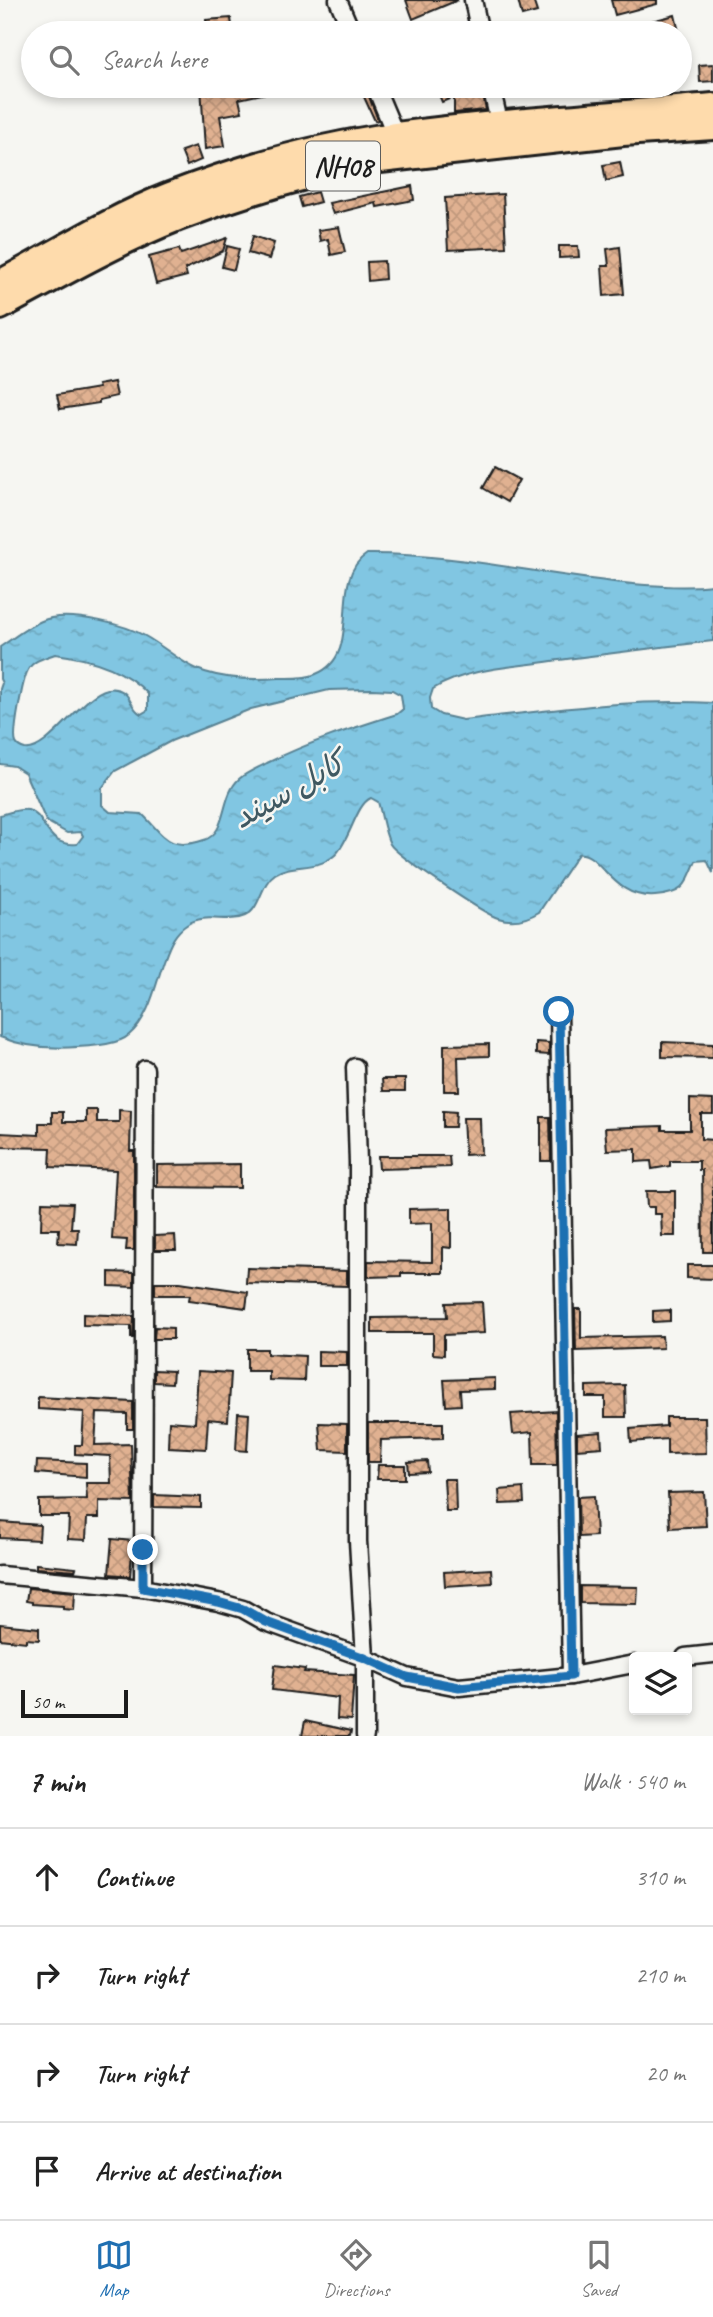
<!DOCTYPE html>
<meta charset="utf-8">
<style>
:root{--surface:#fff;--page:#f2f2f2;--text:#222;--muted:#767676;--line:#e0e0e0;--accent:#1f6fb2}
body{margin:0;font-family:Caveat,"Playpen Sans Arabic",sans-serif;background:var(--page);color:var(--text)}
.controls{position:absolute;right:21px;bottom:21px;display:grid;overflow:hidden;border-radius:7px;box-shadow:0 4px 10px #0003}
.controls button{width:63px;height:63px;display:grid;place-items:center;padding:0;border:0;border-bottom:2px solid var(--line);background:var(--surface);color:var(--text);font:35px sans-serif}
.scale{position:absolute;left:21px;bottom:18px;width:107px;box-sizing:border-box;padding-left:7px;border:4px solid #1c1c1c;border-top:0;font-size:19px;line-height:24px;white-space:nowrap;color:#1c1c1c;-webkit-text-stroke:5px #f6f6f2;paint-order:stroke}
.stop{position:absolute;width:21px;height:21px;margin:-16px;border:5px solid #1f6fb2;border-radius:50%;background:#fff}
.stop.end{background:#1f6fb2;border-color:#fff;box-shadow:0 2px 7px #0008}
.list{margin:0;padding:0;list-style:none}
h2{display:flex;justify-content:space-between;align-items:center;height:91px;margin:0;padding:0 28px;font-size:30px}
h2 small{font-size:23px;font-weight:400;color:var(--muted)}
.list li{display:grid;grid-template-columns:46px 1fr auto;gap:21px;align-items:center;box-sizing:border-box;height:98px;padding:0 28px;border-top:2px solid var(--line)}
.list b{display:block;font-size:26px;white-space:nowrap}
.list em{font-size:23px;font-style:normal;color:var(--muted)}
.icon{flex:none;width:38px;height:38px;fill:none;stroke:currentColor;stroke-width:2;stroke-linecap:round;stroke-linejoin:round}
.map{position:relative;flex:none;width:713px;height:1736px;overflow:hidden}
.search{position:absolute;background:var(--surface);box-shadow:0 4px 10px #0003;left:21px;right:21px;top:21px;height:77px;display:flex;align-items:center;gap:18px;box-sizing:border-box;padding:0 24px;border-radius:38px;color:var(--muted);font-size:26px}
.sheet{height:483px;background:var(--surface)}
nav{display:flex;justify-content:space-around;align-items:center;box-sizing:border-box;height:98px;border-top:2px solid var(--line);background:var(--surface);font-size:19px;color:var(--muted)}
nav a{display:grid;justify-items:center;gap:4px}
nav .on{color:var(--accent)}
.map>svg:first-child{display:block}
</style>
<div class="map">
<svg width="713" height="1736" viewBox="0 0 713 1736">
<defs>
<pattern id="water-ripples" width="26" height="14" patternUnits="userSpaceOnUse" patternTransform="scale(1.75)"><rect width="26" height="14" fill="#81c6e2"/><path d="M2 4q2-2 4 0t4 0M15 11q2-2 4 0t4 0" fill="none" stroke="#6faac1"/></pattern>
<pattern id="building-cross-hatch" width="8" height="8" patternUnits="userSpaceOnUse" patternTransform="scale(1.75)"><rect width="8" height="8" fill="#e0b191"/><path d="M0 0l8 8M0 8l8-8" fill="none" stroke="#c0987c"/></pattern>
</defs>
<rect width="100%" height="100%" fill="#f6f6f2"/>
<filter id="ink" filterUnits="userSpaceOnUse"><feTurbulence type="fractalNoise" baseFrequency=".0143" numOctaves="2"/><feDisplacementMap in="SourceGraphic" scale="14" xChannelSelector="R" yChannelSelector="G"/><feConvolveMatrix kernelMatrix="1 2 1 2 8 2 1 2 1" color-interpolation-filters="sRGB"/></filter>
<g filter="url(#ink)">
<!-- water -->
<path fill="url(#water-ripples)" stroke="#598293" stroke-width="2" fill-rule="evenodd" d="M367 554C456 553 544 576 633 584 659 586 686 588 713 585V641C659 647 606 654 552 661 513 667 467 668 433 689L430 698 431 709 441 715 463 720C546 711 629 698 713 703V873L707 860 696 861C685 886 684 894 655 896 611 899 601 851 578 854L539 912C526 920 513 923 498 918 484 914 396 855 390 844 384 832 382 815 378 802L371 798C356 804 350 841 335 855 316 872 293 862 275 874 260 884 261 909 245 916 227 924 205 912 188 924 175 932 170 944 165 958 156 982 150 1018 129 1035 118 1045 93 1046 78 1047 52 1049 24 1047 0 1037V815C8 813 19 808 28 810 47 815 44 847 77 844L83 836 81 832 67 833 46 821 25 773 14 766 0 764V689L2 683 0 679V647C15 637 33 622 51 618 75 613 124 624 145 636 165 647 183 665 205 672 227 679 256 680 279 678 291 678 306 679 316 674 366 654 326 580 367 554ZM55 654C88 658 125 669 148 694V710L141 714C129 708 132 692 116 689 88 682 51 753 25 749 21 748 18 747 16 743 12 735 23 679 28 670 33 660 45 658 55 654ZM372 689 392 690 401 695 403 709 397 714C353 728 309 742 267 763 258 768 247 772 239 779 220 796 228 833 204 840 167 852 164 835 142 814L110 812 102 805V788L115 771 171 741 251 709 329 690Z"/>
<!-- building -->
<g fill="url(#building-cross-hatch)" stroke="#1c1c1c" stroke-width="2">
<polygon points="406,0 458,0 413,19"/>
<polygon points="518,0 533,0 537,12 522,16"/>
<polygon points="611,0 657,0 657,4 615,15"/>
<polygon points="675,15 679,32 647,33 644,23"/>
<polygon points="231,18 233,33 207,33 206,20"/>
<polygon points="713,64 713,81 700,82 699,65"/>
<polygon points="201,86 215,86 216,90 239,86 275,86 276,91 239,99 242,112 220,116 225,146 205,149"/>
<polygon points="359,86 365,86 378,120 375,121"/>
<polygon points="435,86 481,86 486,110 454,113 454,97 442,102"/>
<polygon points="196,146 201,160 187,166 181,151"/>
<polygon points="620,162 623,177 606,181 603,165"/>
<polygon points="412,186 414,200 377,207 376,203 333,214 329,203"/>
<polygon points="317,192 320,202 302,207 299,197"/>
<polygon points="503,194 506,247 448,250 445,198"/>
<polygon points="339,227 345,252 331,255 328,239 320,241 318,230"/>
<polygon points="253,236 274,243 269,259 248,253"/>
<polygon points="227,238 223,251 185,269 187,276 156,284 149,257 179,249 181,254"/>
<polygon points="227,246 239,249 234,270 222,267"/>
<polygon points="559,246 578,246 579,257 559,258"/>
<polygon points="620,247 624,294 604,296 602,266 609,266 607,249"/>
<polygon points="384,261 385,279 368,281 367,262"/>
<polygon points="114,382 117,396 99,400 99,403 60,409 57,395 99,388 98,385"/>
<polygon points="495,467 519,480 507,502 483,488"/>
<polygon points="536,1042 549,1043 549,1055 536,1054"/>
<polygon points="662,1042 713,1044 713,1058 662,1057"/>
<polygon points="489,1044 489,1056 458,1057 459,1091 444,1091 444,1045"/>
<polygon points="382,1079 405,1079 405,1091 383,1091"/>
<polygon points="690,1099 713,1100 713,1114 701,1114 701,1139 713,1140 713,1252 703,1252 702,1170 699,1170 699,1161 670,1161 670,1166 652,1169 651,1161 636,1162 636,1149 607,1150 605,1128 662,1126 662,1130 690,1130"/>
<polygon points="86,1110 97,1110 97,1122 119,1122 119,1110 131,1111 130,1151 134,1151 134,1250 126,1250 127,1240 112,1239 116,1170 50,1167 51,1148 0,1147 0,1133 39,1135 39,1123 52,1123 52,1112 63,1112 63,1122 86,1122"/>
<polygon points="443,1111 456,1112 455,1127 443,1127"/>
<polygon points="541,1117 550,1117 551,1161 541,1161"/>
<polygon points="463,1118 480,1118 481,1154 465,1155"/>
<polygon points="378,1156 449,1156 450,1167 379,1169"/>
<polygon points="240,1164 240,1188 157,1187 157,1165"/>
<polygon points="646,1191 675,1191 675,1236 662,1236 661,1214 654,1214 654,1207 647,1207"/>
<polygon points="42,1202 73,1203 71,1228 78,1228 77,1244 58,1243 59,1229 41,1229"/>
<polygon points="451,1208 451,1248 443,1247 443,1273 401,1273 401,1276 368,1277 368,1261 432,1262 432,1223 409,1224 409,1209"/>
<polygon points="175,1235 176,1250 155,1250 155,1236"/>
<polygon points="687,1265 713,1265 713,1279 687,1278"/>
<polygon points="247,1268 347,1271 347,1286 246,1283"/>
<polygon points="109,1272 134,1273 134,1287 109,1286"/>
<polygon points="155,1282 180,1282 248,1292 246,1308 189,1300 190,1295 155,1295"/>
<polygon points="482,1302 484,1333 444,1335 444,1355 433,1354 433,1333 372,1333 372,1318 447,1317 446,1303"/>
<polygon points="575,1309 581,1309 581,1338 662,1336 663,1348 576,1351"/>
<polygon points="670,1310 670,1321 653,1322 653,1311"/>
<polygon points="83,1314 134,1316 133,1338 131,1338 131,1326 83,1325"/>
<polygon points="155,1327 173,1328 173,1339 154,1339"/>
<polygon points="247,1349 267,1349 267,1354 305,1356 304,1381 269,1380 269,1371 247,1371"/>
<polygon points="318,1351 347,1352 347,1366 318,1366"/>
<polygon points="154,1370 173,1371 172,1383 154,1382"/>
<polygon points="198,1371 231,1373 228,1421 208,1419 206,1449 168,1447 169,1421 195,1423"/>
<polygon points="495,1378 495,1389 460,1390 461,1405 446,1406 444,1380"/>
<polygon points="625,1385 626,1417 605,1417 605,1397 586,1397 586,1386"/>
<polygon points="38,1397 133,1402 133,1429 127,1429 127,1414 97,1413 95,1445 131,1444 133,1502 99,1501 99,1518 87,1518 86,1540 68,1539 69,1516 39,1516 39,1500 87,1499 86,1483 111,1483 110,1456 75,1454 75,1445 82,1445 84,1412 38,1409"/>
<polygon points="556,1411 557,1465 533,1465 532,1432 513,1434 511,1414"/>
<polygon points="238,1413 249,1414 247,1451 236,1450"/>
<polygon points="666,1417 705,1417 706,1453 667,1454 667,1439 631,1442 630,1429 666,1426"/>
<polygon points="319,1423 347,1424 347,1451 321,1450"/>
<polygon points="368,1423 443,1423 443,1438 381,1440 380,1462 368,1462"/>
<polygon points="601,1432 602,1447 577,1449 577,1434"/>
<polygon points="37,1461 86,1463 86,1477 36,1473"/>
<polygon points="427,1461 428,1472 409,1473 408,1462"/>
<polygon points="378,1465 405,1465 405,1479 377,1479"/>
<polygon points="444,1479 455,1479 456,1511 446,1511"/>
<polygon points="523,1488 524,1503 500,1504 499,1490"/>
<polygon points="704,1492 706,1526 670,1528 668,1493"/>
<polygon points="154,1495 201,1497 201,1508 154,1507"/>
<polygon points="594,1496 596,1536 579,1537 578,1497"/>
<polygon points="0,1522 40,1525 39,1540 0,1538"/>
<polygon points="112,1539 133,1541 130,1576 109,1574"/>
<polygon points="36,1564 76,1568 75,1571 36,1568"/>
<polygon points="491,1569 492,1583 445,1586 444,1572"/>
<polygon points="580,1586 638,1587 637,1604 580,1603"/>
<polygon points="28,1588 75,1592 74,1610 63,1609 63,1606 32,1604 32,1602 26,1601"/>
<polygon points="0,1624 39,1628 39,1640 26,1639 26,1642 0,1639"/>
<polygon points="275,1665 305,1669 304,1672 354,1675 351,1720 337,1719 338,1698 272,1690"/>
<polygon points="305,1721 351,1731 350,1736 302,1736"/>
</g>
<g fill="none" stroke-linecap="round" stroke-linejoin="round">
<!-- minor casing -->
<g stroke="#1c1c1c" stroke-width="21">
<g id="minor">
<polyline points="338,0 352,33"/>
<polyline points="473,0 480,33"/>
<polyline points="375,86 396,136"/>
<polyline points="491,86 500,126"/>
<polyline points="559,1012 571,1676"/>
<polyline points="355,1067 358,1163 358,1541 365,1658 407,1677 459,1687 571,1676 634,1664"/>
<polyline points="0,1575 143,1588 218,1602 243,1609 266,1622 365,1658 365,1736"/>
<polyline points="143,1588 145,1069"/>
<polyline points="685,1657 713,1654"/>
</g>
</g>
<!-- trunk casing -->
<g stroke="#1c1c1c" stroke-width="32">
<g id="trunk">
<path d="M0 284C56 254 111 219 170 196 240 169 321 146 396 136 501 122 607 116 713 107"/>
<path d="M0 306C58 275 117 241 178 217 243 192 311 172 380 159L623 132 713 126"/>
</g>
</g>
<!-- minor -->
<use href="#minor" stroke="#f6f6f2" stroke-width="16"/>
<!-- trunk -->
<use href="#trunk" stroke="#fedbac" stroke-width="26"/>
</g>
</g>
<g fill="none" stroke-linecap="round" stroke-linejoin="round" filter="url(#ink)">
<!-- route -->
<polyline stroke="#1f6fb2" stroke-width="9" points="143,1550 143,1588 218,1602 243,1609 266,1622 365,1658 407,1677 459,1687 571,1676 559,1012"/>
</g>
<g text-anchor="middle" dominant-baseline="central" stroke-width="5" stroke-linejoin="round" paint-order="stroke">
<!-- shield labels -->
<rect fill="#f6f6f2" stroke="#5d5d5c" stroke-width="2" x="306" y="141.5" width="74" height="49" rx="5"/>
<g font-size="28" font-weight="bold" fill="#1c1c1c">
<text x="343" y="166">NH08</text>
</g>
<!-- water labels -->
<g font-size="32" font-style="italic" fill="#3f5861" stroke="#f6f6f2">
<text transform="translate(289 790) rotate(-29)">کابل سيند</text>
</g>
</g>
</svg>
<div class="controls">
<button><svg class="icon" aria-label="layers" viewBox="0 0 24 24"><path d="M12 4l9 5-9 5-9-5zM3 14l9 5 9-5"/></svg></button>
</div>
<div class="scale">50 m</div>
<div class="stop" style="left:559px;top:1012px"></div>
<div class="stop end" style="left:143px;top:1550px"></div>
<div class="search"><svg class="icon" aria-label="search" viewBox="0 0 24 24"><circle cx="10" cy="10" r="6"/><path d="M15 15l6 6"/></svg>Search here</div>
</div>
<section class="sheet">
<h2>7 min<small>Walk · 540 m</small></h2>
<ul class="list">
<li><svg class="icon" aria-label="ahead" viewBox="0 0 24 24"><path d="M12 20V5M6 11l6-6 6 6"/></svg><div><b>Continue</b></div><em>310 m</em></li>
<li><svg class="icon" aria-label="right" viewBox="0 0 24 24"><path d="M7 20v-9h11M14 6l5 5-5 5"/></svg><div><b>Turn right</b></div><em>210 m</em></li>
<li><svg class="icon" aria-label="right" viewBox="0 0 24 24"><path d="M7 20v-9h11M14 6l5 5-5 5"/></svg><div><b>Turn right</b></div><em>20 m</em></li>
<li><svg class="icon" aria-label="arrive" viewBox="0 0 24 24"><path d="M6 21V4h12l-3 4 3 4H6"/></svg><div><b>Arrive at destination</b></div></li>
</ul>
</section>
<nav>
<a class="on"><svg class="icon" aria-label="map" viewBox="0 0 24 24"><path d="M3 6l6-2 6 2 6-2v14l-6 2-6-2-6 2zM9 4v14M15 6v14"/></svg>Map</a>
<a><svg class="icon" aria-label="directions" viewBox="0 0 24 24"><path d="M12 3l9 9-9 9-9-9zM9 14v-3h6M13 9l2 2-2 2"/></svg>Directions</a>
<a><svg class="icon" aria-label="saved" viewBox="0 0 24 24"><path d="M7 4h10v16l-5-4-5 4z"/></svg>Saved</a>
</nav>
